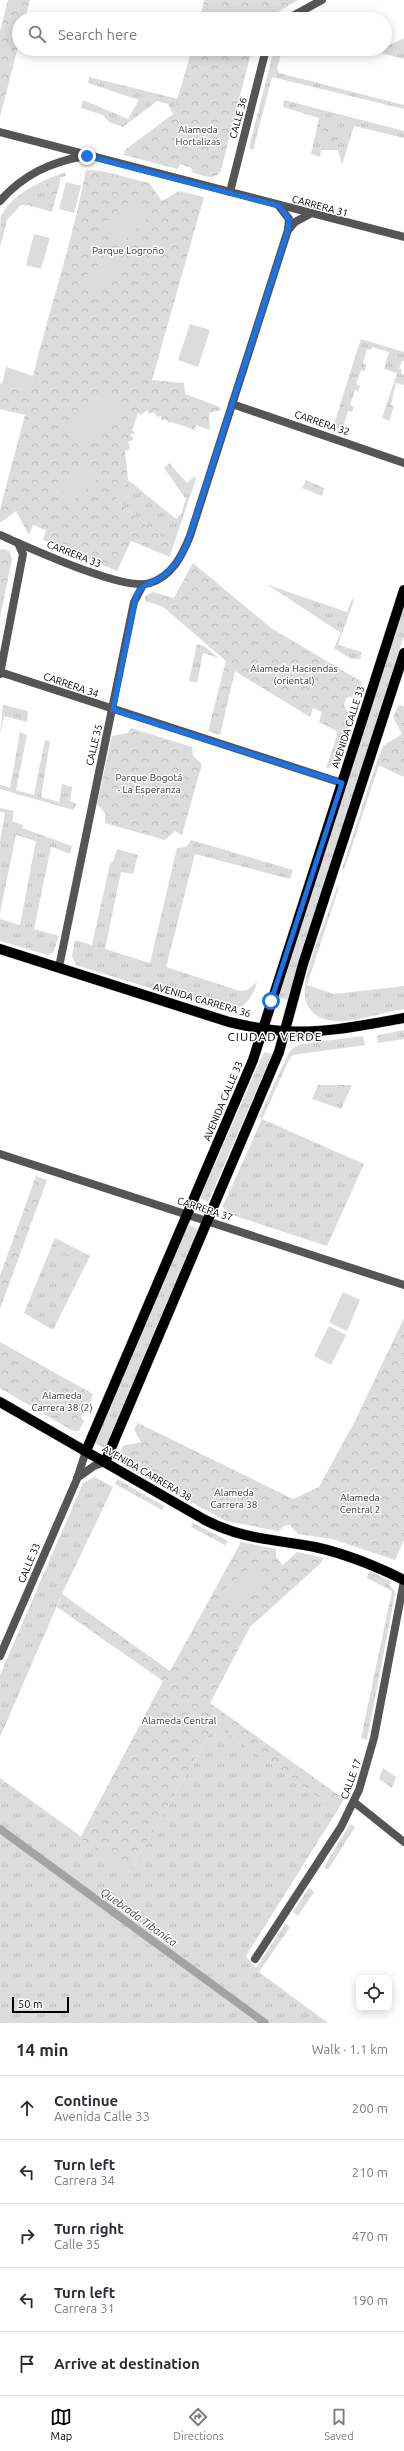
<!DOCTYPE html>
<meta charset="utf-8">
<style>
:root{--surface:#fff;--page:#f2f2f3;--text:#2b2b33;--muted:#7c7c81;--line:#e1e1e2;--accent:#000}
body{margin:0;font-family:Ubuntu,sans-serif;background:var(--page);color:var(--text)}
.controls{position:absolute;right:12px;bottom:12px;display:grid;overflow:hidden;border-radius:8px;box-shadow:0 2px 10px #0003}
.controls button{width:36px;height:36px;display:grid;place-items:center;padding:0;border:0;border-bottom:1px solid var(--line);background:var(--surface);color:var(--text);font:20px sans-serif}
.scale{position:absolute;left:12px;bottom:10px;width:57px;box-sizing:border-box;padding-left:4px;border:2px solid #000;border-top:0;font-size:11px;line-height:14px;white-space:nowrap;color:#000;-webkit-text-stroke:3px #fff;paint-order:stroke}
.stop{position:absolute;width:12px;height:12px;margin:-9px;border:3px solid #1a73e8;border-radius:50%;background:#fff}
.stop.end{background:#1a73e8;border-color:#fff;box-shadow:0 1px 4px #0008}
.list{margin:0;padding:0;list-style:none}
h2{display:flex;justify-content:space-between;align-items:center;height:52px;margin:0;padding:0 16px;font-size:17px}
h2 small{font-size:13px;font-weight:400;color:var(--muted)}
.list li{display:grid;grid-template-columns:26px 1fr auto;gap:12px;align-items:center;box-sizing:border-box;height:64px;padding:0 16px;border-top:1px solid var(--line)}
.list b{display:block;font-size:15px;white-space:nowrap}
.list p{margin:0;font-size:13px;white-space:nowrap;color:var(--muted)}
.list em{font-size:13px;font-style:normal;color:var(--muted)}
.icon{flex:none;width:22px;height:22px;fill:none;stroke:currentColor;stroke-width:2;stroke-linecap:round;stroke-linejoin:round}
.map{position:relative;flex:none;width:404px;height:2023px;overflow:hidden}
.search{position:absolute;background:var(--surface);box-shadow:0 2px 10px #0003;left:12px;right:12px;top:12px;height:44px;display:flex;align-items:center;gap:10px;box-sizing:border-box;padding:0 14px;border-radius:22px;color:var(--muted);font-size:15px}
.sheet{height:372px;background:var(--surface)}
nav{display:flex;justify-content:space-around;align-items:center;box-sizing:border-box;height:56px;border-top:1px solid var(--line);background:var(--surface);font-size:11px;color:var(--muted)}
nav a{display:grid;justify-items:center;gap:2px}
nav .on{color:var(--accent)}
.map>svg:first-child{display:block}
</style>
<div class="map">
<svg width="404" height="2023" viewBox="0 0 404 2023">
<defs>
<pattern id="grass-tufts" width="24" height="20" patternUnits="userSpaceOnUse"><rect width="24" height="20" fill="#dcdcdc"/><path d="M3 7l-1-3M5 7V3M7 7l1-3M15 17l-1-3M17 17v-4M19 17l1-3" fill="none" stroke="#bbb"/></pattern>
<pattern id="park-crowns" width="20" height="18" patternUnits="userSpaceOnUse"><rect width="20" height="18" fill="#dcdcdc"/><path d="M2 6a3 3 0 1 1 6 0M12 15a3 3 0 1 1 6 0" fill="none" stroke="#bbb"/></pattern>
</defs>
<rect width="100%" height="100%" fill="#fff"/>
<!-- grass -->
<g fill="url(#grass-tufts)">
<polygon points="404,38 404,59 376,52"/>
<polygon points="274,49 279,49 278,52 281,54 277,68 279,73 404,105 404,109 272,77 253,150 249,148"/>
<polygon points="89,77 178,99 173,114 168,104 157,101 123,127 109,122 103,115 81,108 83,100 128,119 139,100 88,83"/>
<polygon points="284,100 404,131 404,138 354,126 342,165 338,150 321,150 320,157 311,154 319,118 283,107"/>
<path d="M65 172 66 176 61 177 52 212 28 205H21L7 220 0 247C0 239 0 223 1 216 14 192 42 181 65 172Z"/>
<polygon points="361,339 404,352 404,361 402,361 399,369 402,370 401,374 404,375 404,385 396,383 391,405 394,406 389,421 382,418 397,373 384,369 389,352 372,347 371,350 367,349 363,363 366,365 365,371 361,370 356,384 360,386 358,391 355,390 350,405 354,407 352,412 348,411 342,430 333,427"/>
<polygon points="169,463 187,483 195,476 196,479 173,546 116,500 128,480 176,519 181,514 186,499 164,468"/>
<polygon points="306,480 324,488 322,496 302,488"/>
<polygon points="268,585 347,612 352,599 354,600 338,645 362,652 360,659 351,659 334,648 341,633"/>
<polygon points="404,606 404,636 287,1000 277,997"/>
<polygon points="197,644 204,646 219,658 203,653 197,683 189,681"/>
<polygon points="3,705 28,711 27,722 4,716 0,736"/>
<polygon points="20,732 27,735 16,790 34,795 45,740 50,741 41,797 59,802 62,784 72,787 70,801 77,804 73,810 0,789 0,785 10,788"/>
<polygon points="376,764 379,765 344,870 342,869"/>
<polygon points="0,808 14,811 12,821 23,825 22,828 72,846 70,854 51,847 34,929 59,936 53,953 48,955 0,941 0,919 20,925 36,841 16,835 0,913 0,842 5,813 0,812"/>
<path d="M191 840 293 870 290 879 195 854 166 967 240 991 247 990 257 982C251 1000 245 1009 224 1011L76 965 72 956 75 940 92 945 110 864 114 860 117 849 138 855 133 874 121 872 105 949 150 963 177 848 186 847Z"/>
<path d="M337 887H339L307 985 334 994 404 986V1009C386 1012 351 1023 335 1021 286 1016 309 967 318 939 325 922 331 905 337 887Z"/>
<polygon points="404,1030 404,1039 378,1043 377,1036 379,1035"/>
<polygon points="363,1036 365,1045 293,1055 290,1058 262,1119 364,1164 327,1246 226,1213 223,1206 262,1119 259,1117 288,1054 293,1048 301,1044"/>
<polygon points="264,1052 272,1054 208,1202 200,1198"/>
<polygon points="318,1085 352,1085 341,1109 312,1099"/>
<polygon points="187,1224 198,1229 105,1448 94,1443"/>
<polygon points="55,1238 90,1256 53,1330 24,1313"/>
<polygon points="95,1477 113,1487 62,1594 0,1737 0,1675 83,1483"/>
<polygon points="117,1479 164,1506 162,1510 115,1484"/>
<polygon points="193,1523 228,1541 225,1545 191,1527"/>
<polygon points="369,1571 390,1581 389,1585 394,1590 395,1594 367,1740 361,1738 392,1591 367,1578"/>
<polygon points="215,1724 337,1811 246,1956 256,1968 285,1924 290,1927 259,1972 328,2023 0,2023 0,1778 130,1872"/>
<polygon points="383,1768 396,1777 392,1788 379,1779"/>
<polygon points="350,1824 355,1827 328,1870 324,1867"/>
<polygon points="309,1888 314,1892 298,1916 293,1912"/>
</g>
<!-- park -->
<g fill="url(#park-crowns)">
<polygon points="8,0 30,0 25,19 19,19 19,43 0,117 0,32"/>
<polygon points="204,0 298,0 266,19 200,19"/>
<path d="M192 49H252L221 170C216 182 202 175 191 172L192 168 180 164 178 169 124 155 125 150 173 114Z"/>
<circle cx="332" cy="132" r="9"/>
<path d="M86 170 102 171 149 183 162 201 179 191 204 197 152 380 184 383 185 394 220 407 221 410 209 413 210 430 196 425 195 430 171 422 169 423 165 419 162 421 161 416 157 417 154 412 149 414 147 410 141 415 138 413 132 430 135 433 130 435 134 439 128 442 130 449 125 451 128 480 116 500 173 546 170 557 131 541 117 571 43 540 46 530 33 525 29 535 16 511 0 523V509L25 415 0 409V383L29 393C46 318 72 245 86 170Z"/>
<polygon points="49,181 60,182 56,196 39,192"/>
<polygon points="4,549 9,551 12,559 0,618 0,550"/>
<polygon points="193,563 271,628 362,682 358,695 346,698 344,705 351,719 337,764 326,769 338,732 319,722 322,712 313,708 310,717 235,671 220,735 208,731 226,661 162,606 145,601 145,596 153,592 174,598"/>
<polygon points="399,705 404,707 404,777 376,764 383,746 402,734 393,717"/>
<polygon points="131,728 192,747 193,756 202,764 182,835 175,831 165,840 105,823 105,813 97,804 112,736 128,733"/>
<polygon points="36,1176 47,1180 0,1309 0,1276"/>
<path d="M404 1318V1540L395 1560 332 1539 298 1534 290 1525 284 1526 278 1531 226 1521 125 1466C119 1458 118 1455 123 1446L141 1442 134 1429 138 1423 293 1499 319 1487 356 1419Z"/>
<polygon points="0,1342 93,1394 88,1409 84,1411 81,1418 84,1421 79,1431 73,1431 0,1388"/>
<polygon points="241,1542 276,1549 276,1557 283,1565 297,1552 324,1558 321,1563 250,1627 210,1703 344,1799 337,1811 215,1724 130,1872 80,1838 163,1681 57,1607 62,1594 170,1671"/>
</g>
<!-- pitch -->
<g fill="#dcdcdc">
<polygon points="66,182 81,186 74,213 59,209"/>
<polygon points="132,199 148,218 118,246 101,226"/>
<polygon points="34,234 50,238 41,269 26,265"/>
<polygon points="110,252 125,267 97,293 83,278"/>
<polygon points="190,324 210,330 198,367 178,360"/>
<polygon points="6,367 33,376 29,393 2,384"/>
<polygon points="106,393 124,412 87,447 68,427"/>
<polygon points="85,463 98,479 72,502 59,487"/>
<polygon points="63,1254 71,1259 60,1279 53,1274"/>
<polygon points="343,1292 360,1300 347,1331 329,1322"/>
<polygon points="329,1326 346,1335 331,1365 314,1356"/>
<polygon points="251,1566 264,1582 237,1606 223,1590"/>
</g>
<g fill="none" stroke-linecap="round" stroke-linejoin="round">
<!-- canal -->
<polyline stroke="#a3a3a3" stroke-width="8" points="0,1829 265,2023"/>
<!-- major casing -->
<g stroke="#dbdbdb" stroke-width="11">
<g id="major">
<path d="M0 949 229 1022C247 1026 265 1030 283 1031 323 1034 365 1025 404 1018"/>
<path d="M0 1402 205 1520C244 1540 274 1539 315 1547 346 1554 376 1566 404 1580"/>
<polyline points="86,1451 253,1060 404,590"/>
<polyline points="105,1462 279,1052 303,964 404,653"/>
</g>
</g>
<!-- minor -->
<g stroke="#555" stroke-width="8">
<polyline points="287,19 322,0"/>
<polyline points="0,132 404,237"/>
<polyline points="230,192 266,49"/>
<path d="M0 201C23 175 50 162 85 156"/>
<polyline points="288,230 295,222 310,214"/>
<polyline points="232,404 404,463"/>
<path d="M0 535C28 547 124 592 150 583 172 576 182 556 190 536L288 230 289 219 279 206"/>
<polyline points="0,672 342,783"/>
<polyline points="0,674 23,554 18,543"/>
<polyline points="59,967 134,602 143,585"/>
<polyline points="0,1154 404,1285"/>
<polyline points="77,1478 94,1466 105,1462"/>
<polyline points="0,1656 77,1479 86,1451"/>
<polyline points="354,1802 404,1842"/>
<polyline points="255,1959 341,1827 359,1790 374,1738 404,1581"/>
</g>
<!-- major -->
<use href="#major" stroke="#000" stroke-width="10"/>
</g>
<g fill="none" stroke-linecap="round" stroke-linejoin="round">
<!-- route -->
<path stroke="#1a73e8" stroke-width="5" d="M87 156 279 206 289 219 288 230 188 541C181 558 173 571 156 580 147 585 142 585 136 595L113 710 342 783 271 1001"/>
</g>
<g text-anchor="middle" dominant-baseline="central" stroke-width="3" stroke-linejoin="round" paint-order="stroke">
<!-- street labels -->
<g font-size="10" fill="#000" stroke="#fff">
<text transform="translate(238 118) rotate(-75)">CALLE 36</text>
<text transform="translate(320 206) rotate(15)">CARRERA 31</text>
<text transform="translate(322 423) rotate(19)">CARRERA 32</text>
<text transform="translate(74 554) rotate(21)">CARRERA 33</text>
<text transform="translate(71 685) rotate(19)">CARRERA 34</text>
<text transform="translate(348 727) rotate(-72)">AVENIDA CALLE 33</text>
<text transform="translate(94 745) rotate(-77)">CALLE 35</text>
<text transform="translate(202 1000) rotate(16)">AVENIDA CARRERA 36</text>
<text transform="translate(223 1101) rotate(-67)">AVENIDA CALLE 33</text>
<text transform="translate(205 1209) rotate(18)">CARRERA 37</text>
<text transform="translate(147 1473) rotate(30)">AVENIDA CARRERA 38</text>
<text transform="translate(29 1563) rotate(-67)">CALLE 33</text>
<text transform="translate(351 1779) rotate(-70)">CALLE 17</text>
</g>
<!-- park labels -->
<g font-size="10" fill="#333" stroke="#fff">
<text x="198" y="129">Alameda<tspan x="198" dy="12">Hortalizas</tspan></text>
<text x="128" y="250">Parque Logroño</text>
<text x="294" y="668">Alameda Haciendas<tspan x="294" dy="12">(oriental)</tspan></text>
<text x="149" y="777">Parque Bogotá<tspan x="149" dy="12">- La Esperanza</tspan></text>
<text x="62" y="1395">Alameda<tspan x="62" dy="12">Carrera 38 (2)</tspan></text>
<text x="234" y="1492">Alameda<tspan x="234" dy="12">Carrera 38</tspan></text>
<text x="360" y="1497">Alameda<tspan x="360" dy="12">Central 2</tspan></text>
<text x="179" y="1720">Alameda Central</text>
</g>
<!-- water labels -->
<g font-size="11" font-style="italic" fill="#444" stroke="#fff">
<text transform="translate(139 1917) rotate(36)">Quebrada Tibaníca</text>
</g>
<!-- quarter labels -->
<g font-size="12" letter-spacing="1" fill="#000" stroke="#fff">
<text x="275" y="1036">CIUDAD VERDE</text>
</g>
</g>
</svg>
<div class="controls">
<button><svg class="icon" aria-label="locate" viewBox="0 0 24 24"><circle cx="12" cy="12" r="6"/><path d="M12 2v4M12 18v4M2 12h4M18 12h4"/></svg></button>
</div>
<div class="scale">50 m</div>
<div class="stop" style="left:271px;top:1001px"></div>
<div class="stop end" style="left:87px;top:156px"></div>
<div class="search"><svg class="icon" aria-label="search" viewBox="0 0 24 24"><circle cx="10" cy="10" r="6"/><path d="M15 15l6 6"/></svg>Search here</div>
</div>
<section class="sheet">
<h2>14 min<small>Walk · 1.1 km</small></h2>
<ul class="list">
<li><svg class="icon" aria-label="ahead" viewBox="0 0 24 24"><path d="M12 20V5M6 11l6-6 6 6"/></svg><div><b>Continue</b><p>Avenida Calle 33</p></div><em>200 m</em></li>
<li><svg class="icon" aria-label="left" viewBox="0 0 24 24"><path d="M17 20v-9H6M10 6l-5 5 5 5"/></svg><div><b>Turn left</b><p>Carrera 34</p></div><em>210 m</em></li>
<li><svg class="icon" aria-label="right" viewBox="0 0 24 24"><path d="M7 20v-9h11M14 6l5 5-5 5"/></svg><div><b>Turn right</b><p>Calle 35</p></div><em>470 m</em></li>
<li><svg class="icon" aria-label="left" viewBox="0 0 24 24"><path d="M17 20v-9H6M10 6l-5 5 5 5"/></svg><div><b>Turn left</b><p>Carrera 31</p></div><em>190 m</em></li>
<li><svg class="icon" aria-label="arrive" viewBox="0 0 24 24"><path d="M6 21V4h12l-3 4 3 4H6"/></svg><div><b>Arrive at destination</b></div></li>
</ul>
</section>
<nav>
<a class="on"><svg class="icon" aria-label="map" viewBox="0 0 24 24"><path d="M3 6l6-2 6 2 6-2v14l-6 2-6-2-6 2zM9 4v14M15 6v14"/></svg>Map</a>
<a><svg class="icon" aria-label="directions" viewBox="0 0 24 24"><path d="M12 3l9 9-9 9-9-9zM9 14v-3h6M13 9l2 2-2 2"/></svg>Directions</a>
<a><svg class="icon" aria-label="saved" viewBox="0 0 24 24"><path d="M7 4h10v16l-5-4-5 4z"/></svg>Saved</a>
</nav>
